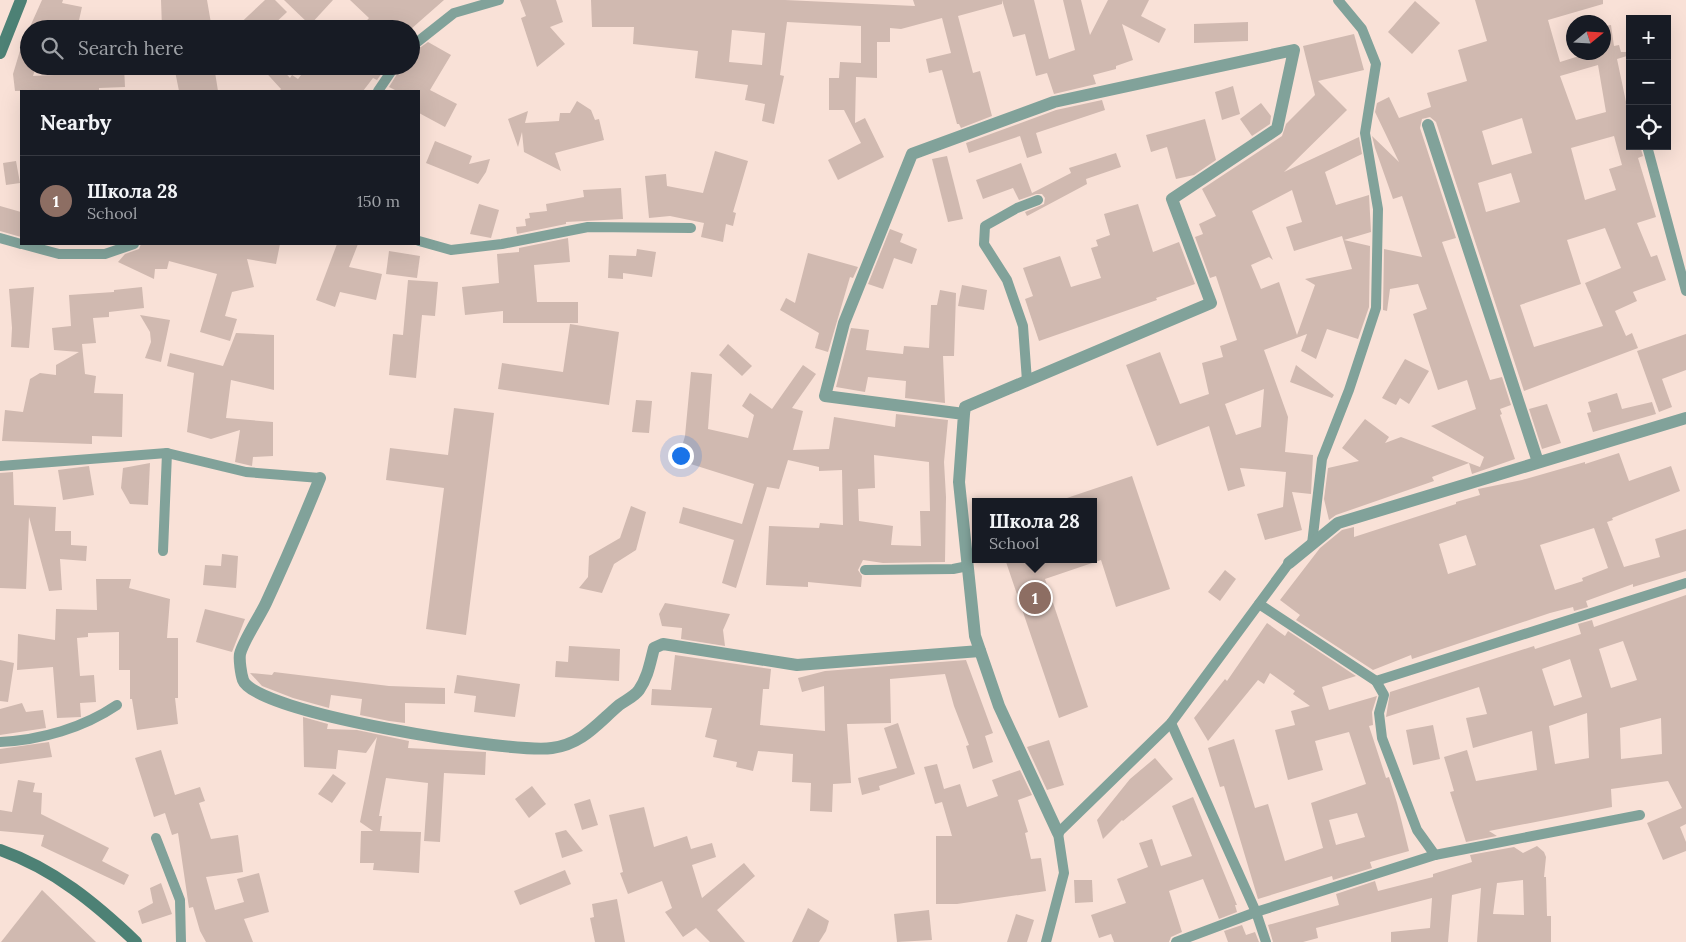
<!DOCTYPE html>
<meta charset="utf-8">
<style>
:root{--surface:#171b24;--page:#242831;--text:#f1f3f6;--muted:#9ea1a6;--line:#363941;--accent:#ea580c}
body{margin:0;font-family:Lora,serif;background:var(--page);color:var(--text)}
.controls{position:absolute;right:15px;top:15px;display:grid;overflow:hidden;border-radius:0px;box-shadow:0 5px 20px #0002}
.controls button{width:45px;height:45px;display:grid;place-items:center;padding:0;border:0;border-bottom:1px solid var(--line);background:var(--surface);color:var(--text);font:25px sans-serif}
.compass{position:absolute;left:1566px;top:15px;width:45px;height:45px;border-radius:50%;background:var(--surface);box-shadow:0 5px 20px #0002;rotate:72deg}
.you{position:absolute;left:680px;top:455px;width:18px;height:18px;margin:-12px;border:4px solid #fff;border-radius:50%;background:#1a73e8;box-shadow:0 0 0 8px #1a73e833}
.badge{display:grid;place-items:center;width:32px;height:32px;border-radius:50%;background:var(--accent);color:#fff;font-size:16px;font-weight:700}
.pin{position:absolute;translate:-50% -50%;border:2px solid #fff;box-shadow:0 1px 5px #0006}
.popup{position:absolute;left:972px;top:498px;width:125px;height:65px;box-sizing:border-box;display:grid;place-content:center;border-radius:0px;background:var(--surface);filter:drop-shadow(0 1px 4px #0005);font-size:16px;white-space:nowrap;color:var(--muted)}
.popup b{font-size:19px;color:var(--text)}
.popup::after{content:'';position:absolute;left:50%;top:100%;margin-left:-10px;border:10px solid transparent;border-top-color:var(--surface)}
.list{margin:0;padding:0;list-style:none}
h2{display:flex;justify-content:space-between;align-items:center;height:65px;margin:0;padding:0 20px;font-size:21px}
h2 small{font-size:16px;font-weight:400;color:var(--muted)}
.list li{display:grid;grid-template-columns:32px 1fr auto;gap:15px;align-items:center;box-sizing:border-box;height:90px;padding:0 20px;border-top:1px solid var(--line)}
.list b{display:block;font-size:19px;white-space:nowrap}
.list p{margin:0;font-size:16px;white-space:nowrap;color:var(--muted)}
.list em{font-size:16px;font-style:normal;color:var(--muted)}
.icon{flex:none;width:28px;height:28px;fill:none;stroke:currentColor;stroke-width:2;stroke-linecap:round;stroke-linejoin:round}
.map{position:relative;flex:none;width:1686px;height:942px;overflow:hidden}
.search{position:absolute;background:var(--surface);box-shadow:0 5px 20px #0002;left:20px;top:20px;width:400px;height:55px;display:flex;align-items:center;gap:12px;box-sizing:border-box;padding:0 18px;border-radius:28px;color:var(--muted);font-size:19px}
.panel{position:absolute;background:var(--surface);box-shadow:0 5px 20px #0002;left:20px;top:90px;width:400px;height:155px;border-radius:0px}
.map>svg:first-child{display:block}
</style>
<div class="map">
<svg width="1686" height="942" viewBox="0 0 1686 942">
<rect width="100%" height="100%" fill="#f9e1d7"/>
<!-- building -->
<g fill="#d0b9b0" fill-rule="evenodd">
<polygon points="42,0 63,0 62,3 82,7 77,29 29,29"/>
<polygon points="161,0 207,0 212,29 196,29 195,26 162,28"/>
<polygon points="265,0 275,0 287,12 269,29 234,29"/>
<polygon points="284,0 333,0 310,25"/>
<polygon points="350,0 444,0 411,29 359,29 369,18"/>
<polygon points="520,0 556,0 563,22 550,27 565,44 537,67 521,18 526,16"/>
<path d="M591 0H785L915 6 913 0H1002V4L958 16 973 73 980 71 992 116 961 128 959 124H957L942 70 929 73 926 59 951 53 942 18 901 29 890 28V42H877V78L856 77 855 123 865 118 884 157 838 180 828 160 861 143 844 110H829V78H839L840 62 861 63V26L787 22 780 75 784 76 774 124 762 121 765 104 745 100 748 85 695 78 698 51 633 44 634 27H592ZM732 30 765 33 762 65 729 62Z"/>
<polygon points="1002,0 1034,0 1049,59 1075,50 1063,0 1081,0 1090,35 1108,0 1149,0 1141,16 1166,29 1159,43 1122,24 1133,60 1116,66 1116,69 1093,75 1096,84 1054,94 1047,73 1036,76 1025,34 1013,37"/>
<path d="M1475 0H1603V4L1548 20 1560 62 1592 52H1604V26L1611 25 1614 46 1619 45 1621 52H1627V56L1617 59 1630 121V146H1640L1643 156 1638 158 1656 217 1637 223 1651 257 1657 255 1666 280 1633 292 1637 301 1615 311 1626 336 1632 333 1638 348 1524 391 1436 122 1430 117 1422 119 1420 128 1456 238 1442 242 1490 380 1502 377 1511 405 1500 409 1502 414 1500 415 1515 459 1472 474 1469 463 1432 477 1434 481 1336 515 1329 520 1324 499 1328 468 1359 461 1342 448 1365 419 1389 437 1385 443 1401 437 1480 467 1484 457 1431 426 1476 409 1467 380 1438 390 1413 314 1427 309 1418 284 1390 289 1387 311 1383 310 1384 249 1422 257 1402 196 1393 199 1375 148 1372 136 1399 162 1375 112 1377 103 1389 97 1399 118 1431 107 1427 93 1467 81 1458 50 1487 41ZM1598 65 1606 112 1576 120 1560 76ZM1522 118 1532 153 1492 165 1482 131ZM1614 136 1622 165 1609 169 1616 190 1585 200 1571 148ZM1511 173 1520 202 1486 212 1478 183ZM1605 228 1621 268 1585 283 1603 326 1534 347 1520 305 1581 284 1567 240Z"/>
<polygon points="1415,1 1440,23 1412,54 1388,32"/>
<polygon points="1248,22 1248,41 1194,43 1194,24"/>
<polygon points="25,34 29,35 29,66 36,66 33,76 76,74 76,68 124,66 125,87 99,88 99,91 15,91 13,74"/>
<path d="M1354 34 1364 70 1318 81 1347 110 1284 172 1359 137 1362 154 1325 172 1336 205 1369 195 1371 232 1344 240 1370 246 1369 307 1358 339 1327 329 1316 359 1301 351 1307 334 1264 350 1288 417 1285 452 1313 455 1311 494 1292 492 1302 530 1265 540 1257 514 1283 507 1286 472 1240 468 1245 486 1228 491 1209 426 1157 446 1126 365 1160 352 1180 404 1209 394 1202 363 1223 357 1220 346 1237 340 1216 276 1210 278 1195 237 1203 234 1199 224 1216 216 1202 189 1282 136 1286 124 1315 95 1303 46ZM1292 190 1302 222 1286 227 1294 251 1342 236 1352 269 1305 279 1315 285 1297 335 1279 282 1261 289 1251 265 1269 257 1273 260 1252 211ZM1264 389 1261 427 1236 435 1225 404Z"/>
<polygon points="428,42 451,55 430,90 457,104 445,127 419,113 419,91 397,91 389,87 402,66 411,66 411,54"/>
<polygon points="174,66 192,66 193,70 214,66 218,91 179,91"/>
<polygon points="260,66 279,66 290,78 292,75 298,79 308,66 325,66 334,73 339,66 387,66 377,80 373,78 363,91 279,91 281,89"/>
<polygon points="1233,86 1240,114 1222,120 1215,92"/>
<polygon points="1102,100 1105,110 1036,133 1042,153 1027,158 1020,136 969,153 966,143 1056,110"/>
<polygon points="577,101 591,110 595,120 599,119 604,140 555,153 561,171 524,152 522,132 518,147 508,119 528,111 525,123 559,121 560,113 570,113"/>
<polygon points="1261,103 1271,116 1270,124 1252,136 1240,119"/>
<polygon points="1205,119 1216,160 1194,175 1176,179 1167,147 1151,152 1146,135"/>
<polygon points="435,141 472,156 469,164 490,159 486,172 478,184 426,163"/>
<polygon points="715,151 748,161 733,212 736,213 733,226 726,224 723,242 701,237 704,223 670,216 649,218 645,176 666,174 667,186 703,193"/>
<polygon points="1116,153 1121,167 1086,179 1087,184 1027,216 1025,212 1044,204 1045,198 1042,194 1036,194 1019,200 1013,188 983,199 976,180 1021,163 1032,193 1071,173 1069,168"/>
<polygon points="947,156 963,219 948,222 932,159"/>
<polygon points="16,161 20,183 6,185 3,163"/>
<polygon points="621,188 623,219 566,222 566,224 517,234 516,227 526,226 525,219 530,218 529,213 547,211 546,204 584,197 583,190"/>
<polygon points="479,204 499,210 491,238 470,234"/>
<polygon points="1138,204 1153,252 1179,242 1195,284 1156,298 1157,300 1039,341 1025,299 1033,296 1023,268 1060,256 1071,287 1101,278 1091,248 1098,246 1096,240 1110,235 1104,214"/>
<polygon points="0,206 21,212 21,237 0,231"/>
<polygon points="890,229 903,234 900,242 917,249 912,264 894,258 883,289 868,284"/>
<polygon points="568,238 570,262 534,265 537,302 578,302 578,323 503,323 503,311 465,315 462,287 499,283 497,254 519,252 519,248"/>
<polygon points="141,244 280,244 276,264 247,259 254,287 232,292 225,316 237,319 230,341 200,332 217,274 169,261 167,269 155,269 154,279 118,262 125,254 139,249"/>
<polygon points="337,244 358,244 349,267 382,274 376,300 340,292 335,307 316,300"/>
<polygon points="637,249 656,252 652,277 623,273 623,279 608,278 609,255 636,256"/>
<polygon points="389,251 420,256 417,278 386,274"/>
<polygon points="808,253 858,267 853,278 850,277 828,352 815,348 819,333 780,310 786,298 795,303"/>
<polygon points="408,280 438,282 435,316 422,315 416,378 389,375 393,334 403,335"/>
<polygon points="962,285 987,290 984,310 958,306"/>
<polygon points="34,287 29,348 11,347 12,328 9,289"/>
<polygon points="142,287 144,308 109,312 109,317 93,318 96,343 82,344 85,374 96,376 94,393 123,394 122,437 92,436 92,444 2,441 5,410 23,412 30,379 40,373 56,375 56,365 79,352 54,350 52,328 71,326 69,295 114,292 114,290"/>
<polygon points="940,290 956,293 954,356 943,356 945,403 905,398 906,381 868,377 865,392 836,387 851,328 869,330 866,350 903,354 904,346 929,348 931,305 937,305"/>
<polygon points="140,315 170,320 161,362 145,358 151,342 150,332"/>
<polygon points="570,324 619,332 609,405 498,389 502,363 563,372"/>
<polygon points="236,333 274,335 274,390 231,380 226,418 273,422 273,456 253,457 252,466 235,462 240,430 211,439 187,432 194,373 167,366 170,353 223,366"/>
<polygon points="1686,334 1686,370 1662,379 1672,407 1659,412 1637,351"/>
<polygon points="728,344 752,366 742,376 719,355"/>
<polygon points="1405,359 1429,371 1409,404 1400,398 1396,405 1382,398"/>
<path d="M803 365 816 374 792 408 803 411 793 450 829 449 834 417 895 427 896 414 948 420 944 462 946 497 945 562 883 563 863 560 858 570 862 576 861 587 808 582V587L766 585 769 526 819 528 820 523 843 525 842 470 819 471V467L788 460 779 489 767 487 736 588 722 583 734 540 679 523 683 507 742 524 754 484 678 460 685 436 691 372 712 374 708 429 748 438 754 415 742 406 750 393 772 409ZM874 455 929 462 930 511H920L921 546 891 545 893 526 859 521 858 489 875 488Z"/>
<polygon points="1296,365 1334,395 1332,398 1290,382"/>
<polygon points="1617,393 1622,409 1652,402 1656,414 1593,432 1587,413 1591,412 1588,402"/>
<polygon points="636,400 652,401 649,433 632,432"/>
<polygon points="1547,404 1561,443 1542,449 1529,409"/>
<polygon points="454,408 494,413 466,635 426,629 444,488 386,480 390,448 448,455"/>
<path d="M1619 453 1629 481 1671 466 1680 491 1612 518 1613 520 1607 522 1624 567 1660 557 1655 539 1686 529V571L1633 587V584L1586 601 1588 607 1574 611 1573 607 1550 613 1412 659 1411 655 1373 670 1296 620 1300 615 1280 600 1320 548 1342 530 1354 527V537L1456 504V502L1480 495 1478 489 1522 480 1585 462V464ZM1594 528 1608 568 1582 578 1583 581 1555 590 1540 545ZM1466 535 1476 565 1448 574 1439 544Z"/>
<polygon points="150,463 148,505 130,504 121,488 123,468"/>
<polygon points="89,466 94,495 63,500 58,470"/>
<polygon points="13,472 14,505 56,507 55,531 71,531 71,545 87,546 86,561 60,559 62,590 49,591 29,517 26,589 0,588 0,473"/>
<polygon points="1132,476 1170,589 1116,607 1101,560 1045,579 1088,707 1059,718 1005,559 1094,559 1094,502 1064,502 1064,499"/>
<polygon points="631,506 646,512 636,550 614,564 602,593 579,588 588,577 589,556 620,538"/>
<polygon points="222,554 238,556 236,588 203,585 205,565 221,566"/>
<polygon points="1225,570 1236,579 1220,601 1208,592"/>
<polygon points="96,579 131,579 129,588 170,599 167,638 178,638 178,698 175,698 178,724 137,730 132,699 130,699 130,670 119,670 119,632 88,633 88,637 77,638 80,676 94,675 96,702 80,703 81,717 57,718 53,667 17,670 18,634 55,640 56,609 97,610"/>
<path d="M1686 595V824L1680 827 1686 842V851L1663 860 1647 823 1682 808 1668 781 1611 789 1612 807 1489 831 1497 836 1466 842 1450 792 1454 791 1444 757 1467 750 1476 781 1537 770 1532 731 1473 748 1466 718 1487 714 1479 687 1386 717 1390 692 1534 646 1535 649 1581 634 1578 624 1592 620 1594 627ZM1623 641 1637 680 1611 688 1599 649ZM1570 659 1582 697 1554 706 1542 669ZM1587 713 1589 758 1555 764 1549 726ZM1661 718 1662 754 1621 759 1620 728Z"/>
<polygon points="665,603 730,614 723,630 725,646 681,639 682,628 662,626 659,614"/>
<polygon points="205,609 245,619 232,652 196,642"/>
<path d="M1267 623 1285 636 1288 631 1356 676 1322 687 1329 710 1377 696 1372 712 1373 725 1369 726 1386 778 1389 777 1397 803 1409 851 1370 862 1372 868 1333 880 1332 876 1258 899 1224 786 1220 787 1208 748 1234 739 1255 808 1268 804 1285 861 1323 848 1311 803 1366 784 1349 732 1315 741 1323 770 1288 780 1275 730 1295 725 1291 711 1310 706 1293 694 1295 691 1270 673 1264 684 1258 680 1208 741 1194 718 1225 679 1227 681ZM1357 813 1365 837 1336 845 1329 820Z"/>
<polygon points="569,646 620,649 619,681 555,677 556,661 568,662"/>
<polygon points="675,655 771,669 769,689 763,689 760,725 825,731 824,686 802,692 798,678 825,671 966,660 993,733 985,736 993,762 973,769 966,746 969,745 954,706 945,674 890,679 891,723 847,724 851,783 833,784 832,812 810,811 811,783 792,782 793,754 758,751 753,771 736,767 737,762 713,757 717,740 705,737 712,708 651,705 652,689 671,690"/>
<polygon points="0,660 14,663 8,702 0,701"/>
<polygon points="274,672 389,686 445,688 445,704 405,703 405,723 389,721 360,715 362,699 331,695 329,708 293,698 262,686 250,673 272,675"/>
<polygon points="457,675 520,684 515,717 474,712 476,696 454,693"/>
<polygon points="22,703 26,712 43,710 46,728 0,735 0,709"/>
<polygon points="303,717 328,724 327,729 357,730 409,741 408,748 486,752 485,775 444,773 440,842 424,841 428,783 386,778 379,816 382,816 380,831 421,832 419,873 373,870 374,863 360,863 361,831 373,831 360,822 377,737 366,753 338,750 336,769 304,767"/>
<polygon points="898,723 915,774 879,786 880,790 862,795 858,778 897,768 884,728"/>
<polygon points="1433,725 1440,759 1413,765 1406,730"/>
<polygon points="1049,740 1064,785 1047,790 1027,747"/>
<polygon points="49,742 52,757 0,764 0,749"/>
<polygon points="161,750 175,795 200,787 205,801 199,803 211,839 238,835 243,872 206,877 215,910 244,902 237,879 259,873 269,912 244,919 253,942 206,942 200,931 193,907 189,908 178,833 172,835 165,813 154,817 135,758"/>
<polygon points="1155,758 1173,779 1123,821 1122,820 1103,839 1097,820 1130,779"/>
<polygon points="937,764 944,789 960,784 967,807 998,796 992,780 1020,770 1032,795 1018,800 1028,832 1025,833 1031,859 1041,858 1046,891 957,904 936,904 936,836 952,836 942,802 935,804 924,767"/>
<polygon points="333,774 346,783 332,803 318,794"/>
<polygon points="18,780 35,783 33,792 42,793 41,814 109,848 102,861 129,875 124,885 41,846 44,835 0,831 0,810 12,812"/>
<polygon points="532,786 546,804 529,818 515,799"/>
<polygon points="1193,797 1237,905 1235,905 1237,912 1219,919 1203,879 1169,891 1182,932 1171,937 1169,942 1114,942 1111,934 1099,938 1091,915 1126,903 1117,879 1148,867 1139,843 1152,839 1161,866 1192,856 1172,806"/>
<polygon points="590,799 598,825 582,830 574,804"/>
<polygon points="644,807 654,847 687,836 691,849 712,843 716,857 692,865 702,898 744,863 755,876 717,910 745,942 710,942 696,928 683,937 665,912 672,908 662,881 628,894 620,873 623,872 609,815"/>
<polygon points="566,830 583,851 562,858 555,833"/>
<path d="M1537 846 1544 852 1546 857 1544 877H1546L1547 916H1551V942H1477L1481 888 1452 895 1448 942H1391V932L1430 928 1432 898 1316 928 1318 938 1303 942H1273L1268 925 1339 905 1336 894 1375 881 1378 891 1433 877V874L1472 862 1470 855 1514 847 1523 853ZM1523 880 1524 915 1493 914 1497 883Z"/>
<polygon points="565,870 571,884 520,905 514,891"/>
<polygon points="1074,880 1092,880 1093,902 1075,903"/>
<polygon points="161,883 172,914 142,924 138,911 153,903 150,888"/>
<polygon points="42,890 96,942 1,942"/>
<polygon points="617,899 625,942 595,942 590,918 594,917 592,904"/>
<polygon points="808,908 829,921 826,931 819,942 792,942"/>
<polygon points="929,910 932,940 897,942 894,914"/>
<polygon points="1016,914 1034,920 1027,942 1007,942"/>
<polygon points="1242,925 1246,935 1255,932 1259,942 1228,942 1224,931"/>
</g>
<g fill="none" stroke-linecap="round" stroke-linejoin="round">
<!-- service -->
<g stroke="#81a29a" stroke-width="10">
<polyline points="411,47 454,13 499,0"/>
<polyline points="378,91 395,66"/>
<polyline points="1647,146 1686,291"/>
<polyline points="0,238 21,244"/>
<polyline points="419,241 451,250 502,244 588,227 691,228"/>
<polyline points="22,244 59,254 105,254 134,244"/>
<polyline points="1027,381 1023,326 1007,280 984,244 985,226 1017,208 1038,200"/>
<polyline points="0,466 167,453 246,472 320,478"/>
<polyline points="1312,544 1322,459 1349,390 1376,308 1378,209 1365,133 1376,64 1362,29 1338,0"/>
<polyline points="163,551 167,453"/>
<polyline points="865,570 953,569 968,566"/>
<polyline points="1259,604 1376,681 1686,583"/>
<polyline points="1376,681 1384,695 1379,713 1382,738 1417,830 1435,855"/>
<polyline points="1171,723 1256,912 1266,942"/>
<path d="M0 742C41 740 83 728 117 705"/>
<polyline points="156,838 180,900 181,942"/>
<polyline points="1046,942 1064,873 1058,833 1171,723 1289,563"/>
<polyline points="1176,942 1256,912 1435,855 1640,815"/>
</g>
<!-- minor -->
<g stroke="#81a29a" stroke-width="12">
<polyline points="1428,125 1538,462"/>
<polyline points="964,414 825,396 844,323 912,154 1054,102 1294,50 1277,129 1172,199 1211,303 965,407 964,414 959,482 975,636 999,706 1058,833"/>
<path d="M320 478C303 520 285 562 266 603 260 616 243 641 240 654 239 660 241 674 243 680 254 713 513 754 552 748 582 744 597 724 618 706 624 701 634 697 639 690 648 677 650 663 654 648L663 644 797 665 980 651"/>
<polyline points="1289,563 1338,523 1686,418"/>
</g>
<!-- secondary -->
<g stroke="#4d8175" stroke-width="12">
<polyline points="0,53 21,0"/>
<path d="M0 850C54 869 95 903 136 942"/>
</g>
</g>
</svg>
<div class="controls">
<button>+</button>
<button>−</button>
<button><svg class="icon" aria-label="locate" viewBox="0 0 24 24"><circle cx="12" cy="12" r="6"/><path d="M12 2v4M12 18v4M2 12h4M18 12h4"/></svg></button>
</div>
<svg class="compass" viewBox="-18 -18 36 36"><path d="M0-13l5 13h-10z" fill="#e53935"/><path d="M0 13l5-13h-10z" fill="#9ea1a6"/></svg>
<div class="you"></div>
<div class="pin badge" style="left:1035px;top:598px;background:#8d6e63">1</div>
<div class="popup"><b>Школа 28</b>School</div>
<div class="search"><svg class="icon" aria-label="search" viewBox="0 0 24 24"><circle cx="10" cy="10" r="6"/><path d="M15 15l6 6"/></svg>Search here</div>
<section class="panel">
<h2>Nearby<small></small></h2>
<ul class="list">
<li><span class="badge" style="background:#8d6e63">1</span><div><b>Школа 28</b><p>School</p></div><em>150 m</em></li>
</ul>
</section>
</div>
